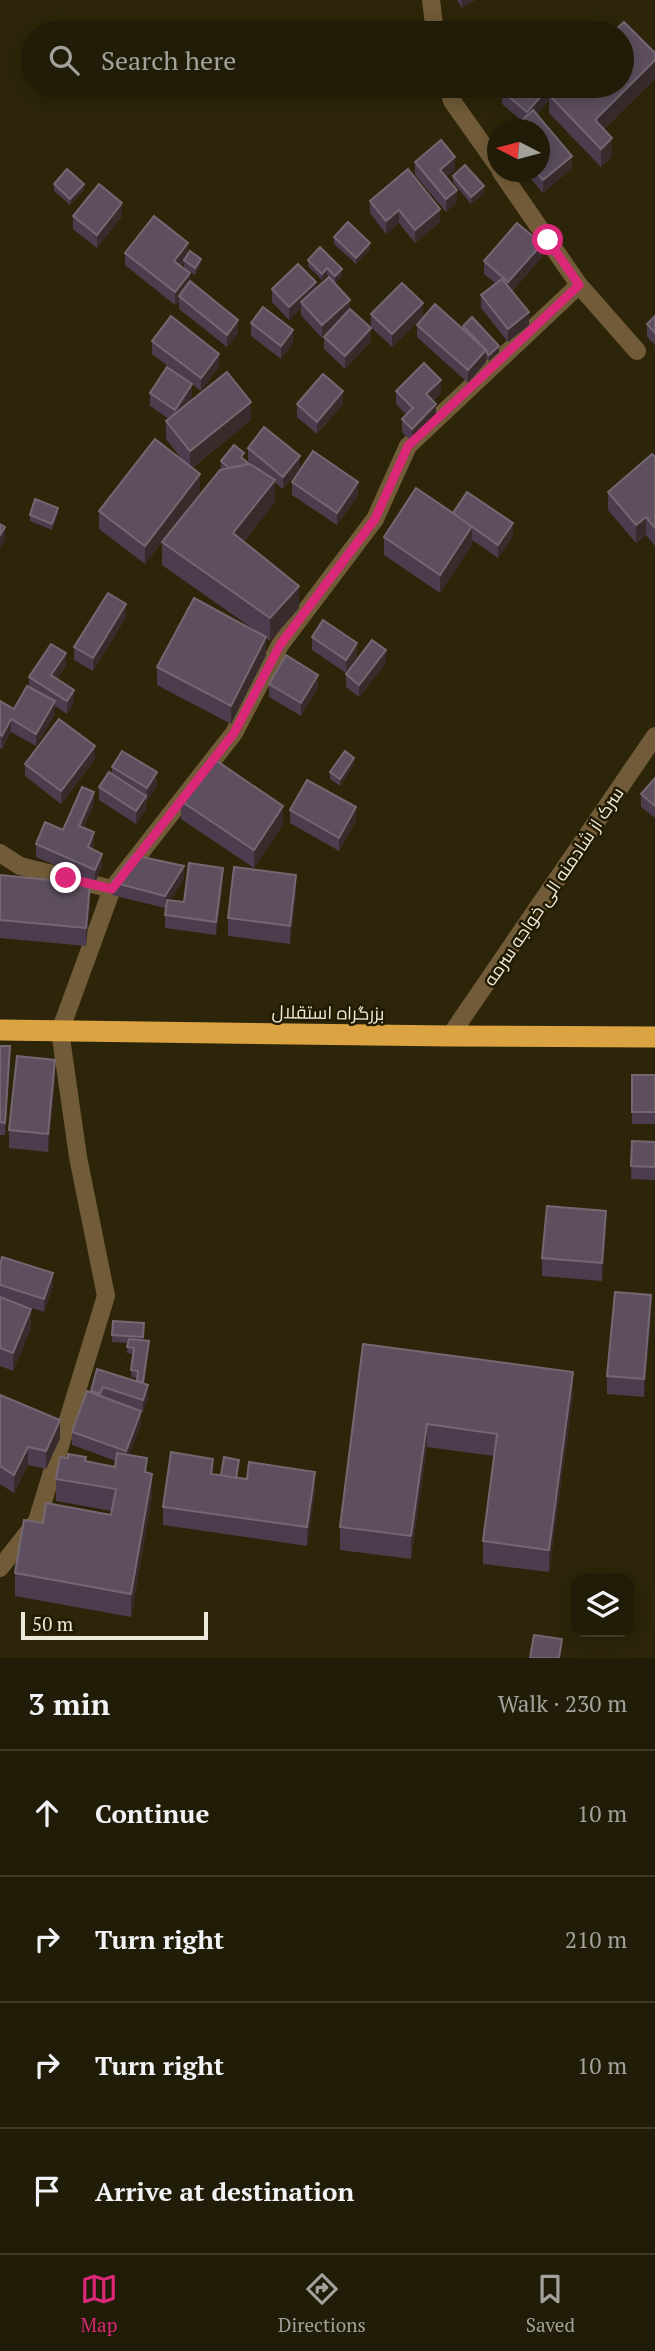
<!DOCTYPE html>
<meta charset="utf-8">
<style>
:root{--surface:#211c07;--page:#292511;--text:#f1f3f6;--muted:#a2a19b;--line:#3e3a28;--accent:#db2777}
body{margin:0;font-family:"PT Serif",Cairo,serif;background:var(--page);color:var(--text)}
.controls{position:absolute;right:21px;bottom:21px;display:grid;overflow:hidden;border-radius:14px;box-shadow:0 4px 18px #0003}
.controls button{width:63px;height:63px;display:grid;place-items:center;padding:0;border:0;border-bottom:2px solid var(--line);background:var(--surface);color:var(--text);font:35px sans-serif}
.compass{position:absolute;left:487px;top:119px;width:63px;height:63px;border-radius:50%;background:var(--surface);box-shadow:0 4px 18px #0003;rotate:276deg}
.scale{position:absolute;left:21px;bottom:18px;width:187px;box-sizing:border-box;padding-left:7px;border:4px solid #eeeada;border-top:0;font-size:19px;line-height:24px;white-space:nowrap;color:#eeeada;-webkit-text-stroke:5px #221b02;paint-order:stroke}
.stop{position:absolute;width:21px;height:21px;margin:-16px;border:5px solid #db2777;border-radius:50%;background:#fff}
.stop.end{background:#db2777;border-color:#fff;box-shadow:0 2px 7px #0008}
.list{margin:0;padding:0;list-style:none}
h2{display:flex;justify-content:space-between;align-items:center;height:91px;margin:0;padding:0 28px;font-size:30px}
h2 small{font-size:23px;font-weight:400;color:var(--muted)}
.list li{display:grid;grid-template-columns:46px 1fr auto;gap:21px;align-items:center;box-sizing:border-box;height:126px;padding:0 28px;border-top:2px solid var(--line)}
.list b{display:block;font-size:26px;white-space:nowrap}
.list em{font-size:23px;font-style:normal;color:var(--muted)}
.icon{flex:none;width:38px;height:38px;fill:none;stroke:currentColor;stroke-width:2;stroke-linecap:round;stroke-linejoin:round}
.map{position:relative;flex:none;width:655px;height:1658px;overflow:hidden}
.search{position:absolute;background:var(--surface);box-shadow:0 4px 18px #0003;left:21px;right:21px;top:21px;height:77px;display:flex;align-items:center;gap:18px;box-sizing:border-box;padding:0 24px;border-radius:38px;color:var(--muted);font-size:26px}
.sheet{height:595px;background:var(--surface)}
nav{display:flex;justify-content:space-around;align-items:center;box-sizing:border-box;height:98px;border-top:2px solid var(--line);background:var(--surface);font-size:19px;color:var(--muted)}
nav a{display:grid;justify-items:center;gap:4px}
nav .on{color:var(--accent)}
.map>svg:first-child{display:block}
</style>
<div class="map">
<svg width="655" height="1658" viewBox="0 0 655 1658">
<rect width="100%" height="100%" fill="#2c2509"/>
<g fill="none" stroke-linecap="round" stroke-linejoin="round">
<!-- minor -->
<g stroke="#715b38" stroke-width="18">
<polyline points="431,0 435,33"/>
<polyline points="448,86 452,101 498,166"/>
<polyline points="501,172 579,285 637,351"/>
<polyline points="0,853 20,866 112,889"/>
<polyline points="450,1036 655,736"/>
<polyline points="0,1568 37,1521 106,1296 78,1157 60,1031 112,889 234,733 280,645 375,519 408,446 579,285"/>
</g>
<!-- highway -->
<polyline stroke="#dba342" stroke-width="21" points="0,1030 450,1036 655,1037"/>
</g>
<!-- wall -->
<g fill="#4c3c4e">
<polygon points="457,0 475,0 462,8"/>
<polygon points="655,53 655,79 604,129 612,156 601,167 549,113 549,100 537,114 572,168 543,193 525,172 540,172 522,121 502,104 502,91 622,86"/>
<polygon points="415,162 455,170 446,177 457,202 446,212 415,175"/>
<polygon points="453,176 484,193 471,204 453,182"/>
<polygon points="54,184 84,190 70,205 54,191"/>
<polygon points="370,201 440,222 415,243 399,223 386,234 370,213"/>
<polygon points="73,216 122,216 97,248 73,229"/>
<polygon points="334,237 370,249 356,264 334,244"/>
<polygon points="320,247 342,276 335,283 327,275 322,280 308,266 308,260"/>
<polygon points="125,253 188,253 201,265 195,275 184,267 184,262 180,266 190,282 238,333 227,347 179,309 179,301 175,305 125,265"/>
<polygon points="542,257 512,291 529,325 508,342 481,308 481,295 496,284 484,274 484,261"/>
<polygon points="272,289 316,289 350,309 371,341 345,369 324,349 324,337 327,333 322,338 301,315 301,308 289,320 272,302"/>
<polygon points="371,314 423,316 392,347 371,327"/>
<polygon points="655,316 655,345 647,337 647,324"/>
<polygon points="251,323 293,343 281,359 251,336"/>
<polygon points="417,325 463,329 463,326 499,352 489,361 486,358 486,362 468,383 417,337"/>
<polygon points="152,341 219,366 201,391 192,384 192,397 187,404 251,420 192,468 200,492 145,564 99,529 99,511 184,462 166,439 166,421 169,419 150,406 150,393 186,380 152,354"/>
<polygon points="396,391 441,392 433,401 436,417 412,442 402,432 402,419 406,414 396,404"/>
<polygon points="297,404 343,404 317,434 297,417"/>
<polygon points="248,448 300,468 283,489 275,483 275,502 244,542 299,608 270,641 266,638 266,655 231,724 157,685 157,667 259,633 162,565 162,542 222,469 221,468 221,461 244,459 257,468 248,461"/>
<polygon points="655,457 655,546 646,535 636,543 608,510 608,492"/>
<polygon points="292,482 358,495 337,525 292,495"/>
<polygon points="453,513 513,536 498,558 472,540 472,544 440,593 384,555 384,537"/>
<polygon points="58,514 52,530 30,521 30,515"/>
<polygon points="126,617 93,671 74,660 74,647"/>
<polygon points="312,637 357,656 346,673 312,650"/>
<polygon points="386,663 359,697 346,687 346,674"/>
<polygon points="66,665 57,679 74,702 67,714 55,706 55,714 36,746 11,732 2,749 0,748 0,701 14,709 29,687 29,677"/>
<polygon points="269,684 318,687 301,716 269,697"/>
<polygon points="95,759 61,804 25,776 25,764"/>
<polygon points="354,764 340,786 330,779 330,772"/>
<polygon points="112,767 157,785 147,801 146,800 146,809 136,824 99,800 99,787 112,774"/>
<polygon points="655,778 655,818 641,807 641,794"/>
<polygon points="181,801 283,824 254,868 181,819"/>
<polygon points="94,804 84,827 94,845 92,849 102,866 95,883 36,857 36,844 63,830"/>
<polygon points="290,810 356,820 339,851 290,823"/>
<polygon points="0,875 90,902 86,946 0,938"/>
<polygon points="184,879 170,900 184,902 223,881 216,935 165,928 165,908 112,895 112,882"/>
<polygon points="296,893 290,944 228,936 228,918"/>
<polygon points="0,1046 10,1059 5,1135 0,1135"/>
<rect x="632" y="1075" width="23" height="49"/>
<polygon points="55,1078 48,1152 9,1148 9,1130"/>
<polygon points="632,1141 655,1142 655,1180 631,1179"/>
<polygon points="606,1229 602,1281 542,1276 542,1258"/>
<polygon points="0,1265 53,1286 44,1312 13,1302 31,1328 13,1371 0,1366"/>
<polygon points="651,1313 644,1397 607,1394 607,1376"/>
<polygon points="113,1321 144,1323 143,1341 149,1348 144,1384 148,1398 143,1412 141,1411 141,1423 129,1455 147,1473 152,1496 131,1617 15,1596 15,1573 43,1523 111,1515 112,1511 56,1501 56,1479 86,1462 115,1467 116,1461 72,1445 72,1432 91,1393 97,1369 137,1382 137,1378 131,1377 133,1354 127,1353 128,1343 112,1342"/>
<polygon points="363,1344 573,1394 549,1572 483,1564 483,1541 494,1456 427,1447 411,1559 340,1550 340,1527"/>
<polygon points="0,1395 60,1438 46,1469 28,1465 14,1493 0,1484"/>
<polygon points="239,1466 237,1478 315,1490 307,1546 163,1525 163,1507 213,1474 221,1475"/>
</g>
<!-- shaded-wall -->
<g fill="#382b2c">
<polygon points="462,0 475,0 462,8"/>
<polygon points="655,60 655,79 595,138 595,120"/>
<polygon points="550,86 560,86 549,95 549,100 527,125 527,112"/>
<polygon points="612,138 612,156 601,167 601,149"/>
<polygon points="572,156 572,168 543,193 543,180"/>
<polygon points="455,157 455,170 440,183 440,170"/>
<polygon points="84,184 84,190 70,205 70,199"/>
<polygon points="484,186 484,193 471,204 471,197"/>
<polygon points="457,190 457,202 446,212 446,199"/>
<polygon points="122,203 122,216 97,248 97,235"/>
<polygon points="440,209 440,222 415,243 415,230"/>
<polygon points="399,210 399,223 386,234 386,221"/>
<polygon points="188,243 188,255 174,274 174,261"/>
<polygon points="370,243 370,249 356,264 356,258"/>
<polygon points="542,244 542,257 508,295 508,282"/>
<polygon points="201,259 201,265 195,275 195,268"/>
<polygon points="327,268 327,275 322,280 322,274"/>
<polygon points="342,269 342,276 335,283 335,276"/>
<polygon points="190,273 190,286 179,296 179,301 175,305 175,292"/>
<polygon points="316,282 316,295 301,302 301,308 289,320 289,307"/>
<polygon points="350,300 350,313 322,338 322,325"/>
<polygon points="423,303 423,316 392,347 392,334"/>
<polygon points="529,312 529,325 508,342 508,329"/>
<polygon points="238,320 238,333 227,347 227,335"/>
<polygon points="371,328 371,341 345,369 345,356"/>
<polygon points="293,330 293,343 281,359 281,346"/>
<polygon points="499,346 499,352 489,361 489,355"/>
<polygon points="486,350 486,362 468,383 468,370"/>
<polygon points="219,354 219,366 201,391 201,378"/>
<polygon points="441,380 441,392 426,407 426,394"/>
<polygon points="192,384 192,397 175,423 175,410"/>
<polygon points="343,391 343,404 317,434 317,422"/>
<polygon points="251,402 251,420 190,469 190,451"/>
<polygon points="436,404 436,417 412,442 412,429"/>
<polygon points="300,456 300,468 283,489 283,477"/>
<polygon points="200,474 200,492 145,564 145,546"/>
<polygon points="275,480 275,502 233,556 233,533"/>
<polygon points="358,482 358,495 337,525 337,513"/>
<polygon points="58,508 58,514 52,530 52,524"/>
<polygon points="646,517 646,535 636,543 636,525"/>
<polygon points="513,523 513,536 498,558 498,545"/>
<polygon points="472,526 472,544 440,593 440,575"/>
<polygon points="5,527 5,540 0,548 0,535"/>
<polygon points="299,586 299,608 270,641 270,618"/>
<polygon points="126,604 126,617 93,671 93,658"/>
<polygon points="266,637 266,655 231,724 231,706"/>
<polygon points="357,643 357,656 346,673 346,660"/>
<polygon points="386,650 386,663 359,697 359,685"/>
<polygon points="66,653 66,665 51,687 51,675"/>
<polygon points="318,675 318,687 301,716 301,703"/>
<polygon points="74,690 74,702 67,714 67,701"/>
<polygon points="55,701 55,714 36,746 36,734"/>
<polygon points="11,719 11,732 2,749 2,736"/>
<polygon points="95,746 95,759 61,804 61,791"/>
<polygon points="354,758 354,764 340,786 340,779"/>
<polygon points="157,772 157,785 147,801 147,788"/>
<polygon points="94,792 94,804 79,838 79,826"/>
<polygon points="146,796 146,809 136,824 136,811"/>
<polygon points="283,806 283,824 254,868 254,850"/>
<polygon points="356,807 356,820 339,851 339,838"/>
<polygon points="94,832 94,845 88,860 88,847"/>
<polygon points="102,854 102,866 95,883 95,870"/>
<polygon points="184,866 184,879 165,908 165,896"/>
<polygon points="223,868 223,881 216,935 216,922"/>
<polygon points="296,875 296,893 290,944 290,926"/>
<polygon points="90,884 90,902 86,946 86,928"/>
<polygon points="10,1046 10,1059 5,1135 5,1123"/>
<polygon points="55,1060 55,1078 48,1152 48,1134"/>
<polygon points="606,1211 606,1229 602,1281 602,1263"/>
<polygon points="53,1273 53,1286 44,1312 44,1299"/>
<polygon points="651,1295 651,1313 644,1397 644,1379"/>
<polygon points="31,1309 31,1328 13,1371 13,1353"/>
<polygon points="149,1341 149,1348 143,1388 143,1382"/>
<polygon points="573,1372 573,1394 549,1572 549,1550"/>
<polygon points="148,1385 148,1398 143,1412 143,1400"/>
<polygon points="141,1411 141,1423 126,1464 126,1451"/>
<polygon points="60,1420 60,1438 46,1469 46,1451"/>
<polygon points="427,1424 427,1447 411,1559 411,1536"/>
<polygon points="28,1447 28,1465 14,1493 14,1475"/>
<polygon points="315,1472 315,1490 307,1546 307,1527"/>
<polygon points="152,1474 152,1496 131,1617 131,1594"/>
</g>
<!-- building -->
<g fill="#5e4f5e" stroke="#746771" stroke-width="2">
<polygon points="624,22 655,53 655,60 595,120 612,138 601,149 549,95 559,86 622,86 622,33 612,33"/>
<polygon points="507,86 550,86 527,112 502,91"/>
<polygon points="533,110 572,156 543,180 536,172 540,172 540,130 511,130"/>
<polygon points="441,140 455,157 440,170 457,190 446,199 415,162"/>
<polygon points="465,165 484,186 471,197 453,176"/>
<polygon points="67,169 84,184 70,199 54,184"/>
<polygon points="408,169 440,209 415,230 399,210 386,221 370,201"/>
<polygon points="99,184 122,203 97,235 73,216"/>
<polygon points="154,216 188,243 174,261 190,273 175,292 125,253"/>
<polygon points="348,222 370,243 356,258 334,237"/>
<polygon points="517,223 542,244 508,282 484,261"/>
<polygon points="320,247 342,269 335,276 327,268 322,274 308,260"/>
<polygon points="190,251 201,259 195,268 184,260"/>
<polygon points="298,264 316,282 289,307 272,289"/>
<polygon points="329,277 350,300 322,325 301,302"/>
<polygon points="502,279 529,312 508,329 481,295"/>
<polygon points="190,281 238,320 227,335 179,296"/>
<polygon points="402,283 423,303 392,334 371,314"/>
<polygon points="435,304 486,350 468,370 417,325"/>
<polygon points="263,307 293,330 281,346 251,323"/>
<polygon points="350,309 371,328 345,356 324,337"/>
<polygon points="171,316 219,354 201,378 152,341"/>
<polygon points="655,316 655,333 647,324"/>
<polygon points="472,317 499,346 489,355 485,350 486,350 463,326"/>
<polygon points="424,363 441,380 426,394 436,404 412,429 402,419 413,408 396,391"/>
<polygon points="167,367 192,384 175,410 150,393"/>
<polygon points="227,372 251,402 190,451 166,421"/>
<polygon points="323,374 343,391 317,422 297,404"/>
<polygon points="264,427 300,456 283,477 248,448"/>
<polygon points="155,439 200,474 145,546 99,511"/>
<polygon points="234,445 244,453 241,457 249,464 229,468 221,461"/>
<polygon points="313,451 358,482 337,513 292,482"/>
<polygon points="652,454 655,457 655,528 646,517 636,525 608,492"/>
<polygon points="250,464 275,480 233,533 299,586 270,618 162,542 220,470"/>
<polygon points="416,488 472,526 440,575 384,537"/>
<polygon points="467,492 513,523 498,545 453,513"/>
<polygon points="35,499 58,508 52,524 30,515"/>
<polygon points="0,524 5,527 0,535"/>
<polygon points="108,593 126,604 93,658 74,647"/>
<polygon points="194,598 266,637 231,706 157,667"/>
<polygon points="323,620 357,643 346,660 312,637"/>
<polygon points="372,640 386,650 359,685 346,674"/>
<polygon points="51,644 66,653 51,675 74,690 67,701 29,677"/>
<polygon points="286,655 318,675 301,703 269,684"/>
<polygon points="27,686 55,701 36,734 11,719 2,736 0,735 0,701 14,709"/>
<polygon points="59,719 95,746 61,791 25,764"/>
<polygon points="122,751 157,772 147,788 112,767"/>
<polygon points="345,751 354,758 340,779 330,772"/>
<polygon points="211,757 283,806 254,850 181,801"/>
<polygon points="109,772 146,796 136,811 99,787"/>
<polygon points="655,778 655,806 641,794"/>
<polygon points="307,780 356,807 339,838 290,810"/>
<polygon points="82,787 94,792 79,826 94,832 88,847 102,854 95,870 36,844 45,822 63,830"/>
<polygon points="133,855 184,866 165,896 112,882"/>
<polygon points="189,863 223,868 216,922 165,915 167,900 184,902"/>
<polygon points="234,867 296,875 290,926 228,918"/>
<polygon points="0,875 90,884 86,928 0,920"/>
<polygon points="0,1046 10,1046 5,1123 0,1122"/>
<polygon points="17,1056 55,1060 48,1134 9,1130"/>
<rect x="632" y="1075" width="23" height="37"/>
<polygon points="632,1141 655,1142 655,1167 631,1166"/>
<polygon points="547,1206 606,1211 602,1263 542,1258"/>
<polygon points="2,1257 53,1273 44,1299 0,1285 0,1265"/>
<polygon points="615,1292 651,1295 644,1379 607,1376"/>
<polygon points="0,1297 31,1309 13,1353 0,1348"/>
<polygon points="113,1321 144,1323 143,1337 112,1335"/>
<polygon points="129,1339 149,1341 143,1382 137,1381 138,1371 131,1370 134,1348 127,1347"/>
<polygon points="363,1344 573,1372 549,1550 483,1541 497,1434 427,1424 411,1536 340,1527"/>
<polygon points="97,1369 148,1385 143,1400 103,1387 100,1394 91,1391"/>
<polygon points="87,1391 141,1411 126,1451 72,1432"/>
<polygon points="0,1395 60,1420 46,1451 28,1447 14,1475 0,1466"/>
<polygon points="171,1452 213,1459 211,1474 247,1479 249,1462 315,1472 307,1527 163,1507"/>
<polygon points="117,1453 147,1458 145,1472 152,1474 131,1594 15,1573 24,1520 43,1523 46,1503 111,1515 116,1489 56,1479 60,1457 68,1458 68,1454 86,1457 85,1461 115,1467"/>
<polygon points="224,1457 239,1460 236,1478 221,1475"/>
<polygon points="534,1635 562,1639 559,1658 530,1658"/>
</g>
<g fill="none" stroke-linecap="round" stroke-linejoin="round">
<!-- route -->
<polyline stroke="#db2777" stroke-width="9" points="66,878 112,889 234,733 280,645 375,519 408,446 579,285 548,240"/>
</g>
<g text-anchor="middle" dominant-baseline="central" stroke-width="5" stroke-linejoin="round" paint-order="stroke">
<!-- street labels -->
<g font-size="18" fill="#eeeada" stroke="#221b02">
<text transform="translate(553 886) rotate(-56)">سرک از شادمنه الی خواجه سرمه</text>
<text transform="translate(328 1012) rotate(1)">بزرگراه استقلال</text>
</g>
</g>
</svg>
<div class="controls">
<button><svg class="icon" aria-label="layers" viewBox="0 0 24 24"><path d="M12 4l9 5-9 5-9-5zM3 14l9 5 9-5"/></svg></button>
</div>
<svg class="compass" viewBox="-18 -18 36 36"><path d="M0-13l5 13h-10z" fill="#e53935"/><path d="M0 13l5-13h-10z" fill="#a2a19b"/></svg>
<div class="scale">50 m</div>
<div class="stop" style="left:548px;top:240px"></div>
<div class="stop end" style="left:66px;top:878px"></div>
<div class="search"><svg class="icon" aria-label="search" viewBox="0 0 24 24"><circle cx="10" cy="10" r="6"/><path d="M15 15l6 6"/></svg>Search here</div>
</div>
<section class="sheet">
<h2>3 min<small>Walk · 230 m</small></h2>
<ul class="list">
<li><svg class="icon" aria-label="ahead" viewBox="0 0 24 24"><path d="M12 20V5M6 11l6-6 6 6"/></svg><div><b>Continue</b></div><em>10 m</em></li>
<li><svg class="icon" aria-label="right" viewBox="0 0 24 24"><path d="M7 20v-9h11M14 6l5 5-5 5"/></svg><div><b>Turn right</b></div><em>210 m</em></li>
<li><svg class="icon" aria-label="right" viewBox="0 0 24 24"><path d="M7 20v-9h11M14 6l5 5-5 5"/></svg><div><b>Turn right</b></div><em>10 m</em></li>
<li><svg class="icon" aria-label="arrive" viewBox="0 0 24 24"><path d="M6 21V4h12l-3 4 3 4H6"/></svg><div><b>Arrive at destination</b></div></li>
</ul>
</section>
<nav>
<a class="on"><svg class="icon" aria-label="map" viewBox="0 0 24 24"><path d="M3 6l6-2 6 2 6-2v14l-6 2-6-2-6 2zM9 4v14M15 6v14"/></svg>Map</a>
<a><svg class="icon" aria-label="directions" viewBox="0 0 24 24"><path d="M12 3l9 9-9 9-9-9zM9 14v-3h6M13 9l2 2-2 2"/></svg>Directions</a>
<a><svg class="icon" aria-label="saved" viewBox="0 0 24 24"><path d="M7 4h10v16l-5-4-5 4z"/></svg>Saved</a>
</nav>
